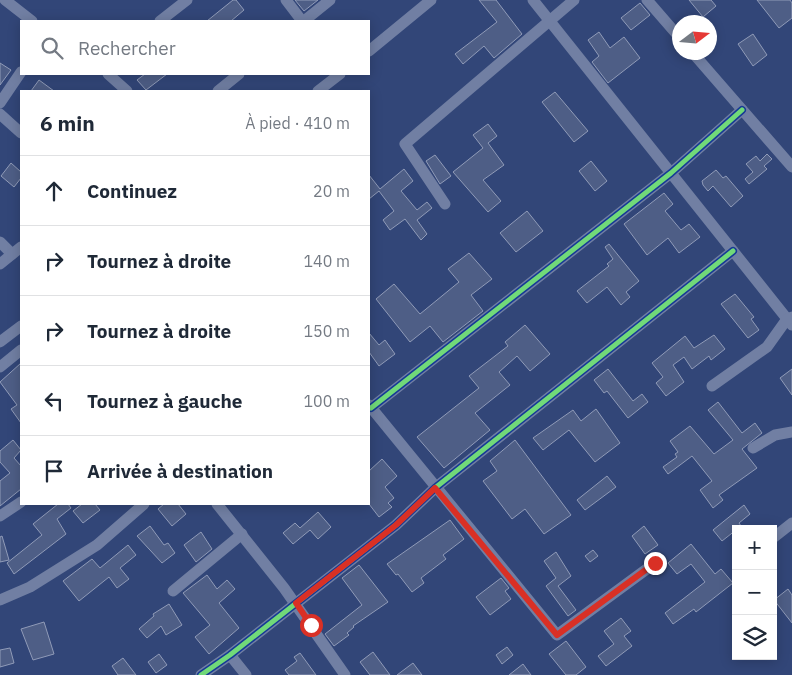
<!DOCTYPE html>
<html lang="fr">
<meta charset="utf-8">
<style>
:root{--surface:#fff;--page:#f6f6f7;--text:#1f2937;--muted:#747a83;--line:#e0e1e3}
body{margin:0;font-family:"IBM Plex Sans",sans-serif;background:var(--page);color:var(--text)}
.controls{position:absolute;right:15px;bottom:15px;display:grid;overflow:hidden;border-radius:0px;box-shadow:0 2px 12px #0003}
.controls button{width:45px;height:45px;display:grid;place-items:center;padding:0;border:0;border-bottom:1px solid var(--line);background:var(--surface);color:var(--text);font:25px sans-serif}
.compass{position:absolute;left:672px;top:15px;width:45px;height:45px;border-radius:50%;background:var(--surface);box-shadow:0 2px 12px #0003;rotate:74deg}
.stop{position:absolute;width:15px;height:15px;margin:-11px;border:4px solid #d93025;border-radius:50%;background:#fff}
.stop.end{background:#d93025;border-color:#fff;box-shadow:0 1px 5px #0008}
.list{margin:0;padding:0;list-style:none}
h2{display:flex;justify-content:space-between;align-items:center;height:65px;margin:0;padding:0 20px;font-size:21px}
h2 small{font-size:16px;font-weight:400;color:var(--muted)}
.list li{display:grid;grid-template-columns:32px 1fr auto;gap:15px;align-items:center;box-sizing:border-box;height:70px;padding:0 20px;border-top:1px solid var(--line)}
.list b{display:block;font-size:19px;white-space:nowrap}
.list em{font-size:16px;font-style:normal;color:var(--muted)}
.icon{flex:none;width:28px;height:28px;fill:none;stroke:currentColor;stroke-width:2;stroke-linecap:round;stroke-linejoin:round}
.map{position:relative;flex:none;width:792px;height:675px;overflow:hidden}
.search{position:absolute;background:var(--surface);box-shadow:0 2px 12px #0003;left:20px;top:20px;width:350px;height:55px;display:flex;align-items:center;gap:12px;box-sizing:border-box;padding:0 18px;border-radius:0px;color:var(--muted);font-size:19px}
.panel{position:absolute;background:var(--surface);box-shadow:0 2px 12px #0003;left:20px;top:90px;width:350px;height:415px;border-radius:0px}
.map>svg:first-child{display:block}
</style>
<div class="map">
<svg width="792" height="675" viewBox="0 0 792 675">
<rect width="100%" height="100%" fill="#324678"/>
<!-- building -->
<g fill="#4e5e86" stroke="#909bb8">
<polygon points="233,0 236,0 244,10 231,21 207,21"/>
<polygon points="295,0 318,0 304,11"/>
<polygon points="479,0 496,0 522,34 494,58 484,46 463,64 455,54 497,22"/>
<polygon points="689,0 711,0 716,6 703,17"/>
<polygon points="757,0 790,0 792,3 792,18 779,28"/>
<polygon points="640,3 650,15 631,30 621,18"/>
<polygon points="599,32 610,48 624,37 640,58 608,83 592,62 599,56 588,40"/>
<polygon points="753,34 767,55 753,66 738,44"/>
<polygon points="0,63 11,70 0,85"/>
<polygon points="145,74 167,74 146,90 137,80"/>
<polygon points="39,80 54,91 31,91"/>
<polygon points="555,92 588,131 574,142 542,102"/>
<polygon points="488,124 497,136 488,143 504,165 483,180 501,201 488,212 453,172 483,148 473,135"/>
<polygon points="767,154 772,159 764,166 767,169 749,184 745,179 753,172 746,164 756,156 760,161"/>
<polygon points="435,155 451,176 440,184 426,161"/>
<polygon points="591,161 607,181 595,191 579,171"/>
<polygon points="11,163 21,172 21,178 14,187 1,176"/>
<polygon points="404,169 413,181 401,191 417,210 427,202 432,208 417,220 427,234 421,240 405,219 390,230 383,220 394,211 379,191 369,199 369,175 380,189"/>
<polygon points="716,170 723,178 726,176 743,196 731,207 713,186 708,191 703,185 702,181"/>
<polygon points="664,193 673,204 665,211 681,230 689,224 700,237 679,253 668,238 647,255 624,224"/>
<polygon points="527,211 543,231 516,252 500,233"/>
<polygon points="609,244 639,281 626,292 630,297 621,305 607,287 587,303 577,291 609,266 607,264 613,259 605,247"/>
<polygon points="469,253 492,279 471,295 483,311 443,342 430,326 410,342 376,299 394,284 420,314 459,282 448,269"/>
<polygon points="735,294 754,317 751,319 759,330 748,338 721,304"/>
<polygon points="525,325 550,354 530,371 517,356 499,372 510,385 475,413 490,430 444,468 417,437 479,388 469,376 508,346 505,342"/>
<polygon points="369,333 379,345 385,340 395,354 379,366 369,352"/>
<polygon points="714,335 725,349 711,360 709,356 692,369 684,357 673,365 684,382 666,396 656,383 663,377 652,363 685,336 694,348"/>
<polygon points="21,363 21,423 11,409 17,405 0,382"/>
<polygon points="608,369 633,401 642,394 648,402 628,418 607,391 604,393 594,380"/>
<polygon points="792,369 792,395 780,378"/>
<polygon points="718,402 742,433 755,423 762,433 742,449 757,468 719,495 723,500 713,508 700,490 712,481 692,456 668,474 663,467 677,457 675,454 678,452 670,441 690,426 714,454 733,440 708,410"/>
<polygon points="596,409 620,443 595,462 569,430 543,450 533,438 573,410 581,421"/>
<polygon points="13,440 21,450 14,458 21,466 21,489 0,506 0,481 10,473 0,462 0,451"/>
<polygon points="515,440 571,515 544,534 525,509 512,519 483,481 497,471 490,461"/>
<polygon points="382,459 397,476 385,487 394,498 388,503 392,507 379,517 369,504 369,471"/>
<polygon points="607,476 616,487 585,510 577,500"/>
<polygon points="58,504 68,504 71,508 57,519 66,534 14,574 7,563 42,535 33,524"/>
<polygon points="82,504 95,504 100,510 83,523 73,511"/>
<polygon points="164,504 178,504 186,514 172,526 158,509"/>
<polygon points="744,505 750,514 739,523 741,526 722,541 713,530"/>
<polygon points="318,512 331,527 318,539 310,530 293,544 283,533 295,523 300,528"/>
<polygon points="450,520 464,539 443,555 446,559 421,578 424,583 412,592 398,574 396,575 387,564"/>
<polygon points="150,526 164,545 168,543 175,553 162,563 137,536"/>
<polygon points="644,526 658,545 645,554 632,536"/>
<polygon points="201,532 212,549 196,562 184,545"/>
<polygon points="2,536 9,560 0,562 0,537"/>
<polygon points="691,544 715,574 721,569 733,583 696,612 694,609 673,624 665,613 705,582 691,564 677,574 668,563"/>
<polygon points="128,545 136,555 120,568 129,579 117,588 109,577 79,601 63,581 92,559 100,568"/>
<polygon points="593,550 598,556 590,562 585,556"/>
<polygon points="556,552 571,576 558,586 576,610 568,616 546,586 556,578 544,561"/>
<polygon points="359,565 388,602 353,626 354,627 347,633 349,635 334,646 325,634 362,605 342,578"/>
<polygon points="207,575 217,589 227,580 235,589 219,603 239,628 209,654 195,637 210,625 183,593"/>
<polygon points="501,578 509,588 505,591 511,599 490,615 476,597"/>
<polygon points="788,589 792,595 792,623 774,600"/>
<polygon points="169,604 182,625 166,635 161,626 147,638 139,629 154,616 153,614"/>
<polygon points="621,618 631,631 624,636 632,646 606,666 598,656 614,644 604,631"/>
<polygon points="44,622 54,654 33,660 21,629"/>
<polygon points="566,641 586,667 576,675 566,675 549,654"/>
<polygon points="507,647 513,655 502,664 496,655"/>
<polygon points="10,648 14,663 0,667 0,650"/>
<polygon points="373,652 390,675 370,675 360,662"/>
<polygon points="300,653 316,675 289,675 285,670 297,661 294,657"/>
<polygon points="159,654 167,665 156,673 148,662"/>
<polygon points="123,658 136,675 118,675 112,666"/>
<polygon points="413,663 422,675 397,675"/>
<polygon points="523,664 531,675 509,675"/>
</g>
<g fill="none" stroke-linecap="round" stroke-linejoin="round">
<!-- minor -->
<g stroke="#717fa3" stroke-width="11">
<polyline points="5,0 32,21"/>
<polyline points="286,0 302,21"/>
<polyline points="533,0 792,325"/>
<polyline points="647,0 680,38"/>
<polyline points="160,21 187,0"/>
<polyline points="304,21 330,0"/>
<polyline points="369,51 431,0"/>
<polyline points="692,52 792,167"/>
<polyline points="108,74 127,91"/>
<polyline points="218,91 239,74"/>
<polyline points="318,91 340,74"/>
<polyline points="0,103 21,72"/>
<polyline points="0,114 21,133"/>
<polyline points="445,204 405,144 574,0"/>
<polyline points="0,242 12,254"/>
<polyline points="0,264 21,247"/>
<polyline points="0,342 21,326"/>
<polyline points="0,367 21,350"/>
<polyline points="712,386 767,347 787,319 792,317"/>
<polyline points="369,405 557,635 655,563"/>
<polyline points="371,408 671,173 742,110"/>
<polyline points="753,448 775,435 792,432"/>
<polyline points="217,504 284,588 345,675"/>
<polyline points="0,516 21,502"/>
<polyline points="773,538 792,523"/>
<polyline points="173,591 242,534"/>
<polyline points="0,600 30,587 97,545 144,504"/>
<polyline points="230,655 246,675"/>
<polyline points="201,675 230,655 396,525 435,488 733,251"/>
</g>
<!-- cycleway casing -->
<g stroke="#153995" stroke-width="8">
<g id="cycleway">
<polyline points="371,408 671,173 742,110"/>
<polyline points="201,675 230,655 396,525 435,488 733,251"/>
</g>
</g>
<!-- cycleway -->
<use href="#cycleway" stroke="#71d979" stroke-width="5"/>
</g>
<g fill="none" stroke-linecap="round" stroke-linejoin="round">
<!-- route -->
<polyline stroke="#d93025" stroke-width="6" points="311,625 296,603 396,525 435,488 557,635 655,563"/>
</g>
</svg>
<div class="controls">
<button>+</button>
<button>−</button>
<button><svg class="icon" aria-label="layers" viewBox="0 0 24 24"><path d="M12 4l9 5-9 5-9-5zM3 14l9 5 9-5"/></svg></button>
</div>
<svg class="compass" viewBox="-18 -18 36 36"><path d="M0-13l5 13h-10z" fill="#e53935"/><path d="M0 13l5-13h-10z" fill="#747a83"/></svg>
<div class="stop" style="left:311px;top:625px"></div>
<div class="stop end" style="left:655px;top:563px"></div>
<div class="search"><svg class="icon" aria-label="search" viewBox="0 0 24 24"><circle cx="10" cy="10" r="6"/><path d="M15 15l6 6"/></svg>Rechercher</div>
<section class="panel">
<h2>6 min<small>À pied · 410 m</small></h2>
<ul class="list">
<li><svg class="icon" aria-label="ahead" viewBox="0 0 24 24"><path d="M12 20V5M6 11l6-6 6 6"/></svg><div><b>Continuez</b></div><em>20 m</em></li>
<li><svg class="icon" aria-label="right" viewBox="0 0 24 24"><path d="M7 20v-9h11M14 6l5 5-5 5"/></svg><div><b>Tournez à droite</b></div><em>140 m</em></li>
<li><svg class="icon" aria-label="right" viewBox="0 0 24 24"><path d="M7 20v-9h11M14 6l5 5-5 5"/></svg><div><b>Tournez à droite</b></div><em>150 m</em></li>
<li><svg class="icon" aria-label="left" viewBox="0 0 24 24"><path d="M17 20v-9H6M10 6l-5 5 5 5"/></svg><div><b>Tournez à gauche</b></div><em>100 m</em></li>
<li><svg class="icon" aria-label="arrive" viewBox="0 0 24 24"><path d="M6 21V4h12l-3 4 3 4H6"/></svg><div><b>Arrivée à destination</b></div></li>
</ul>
</section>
</div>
